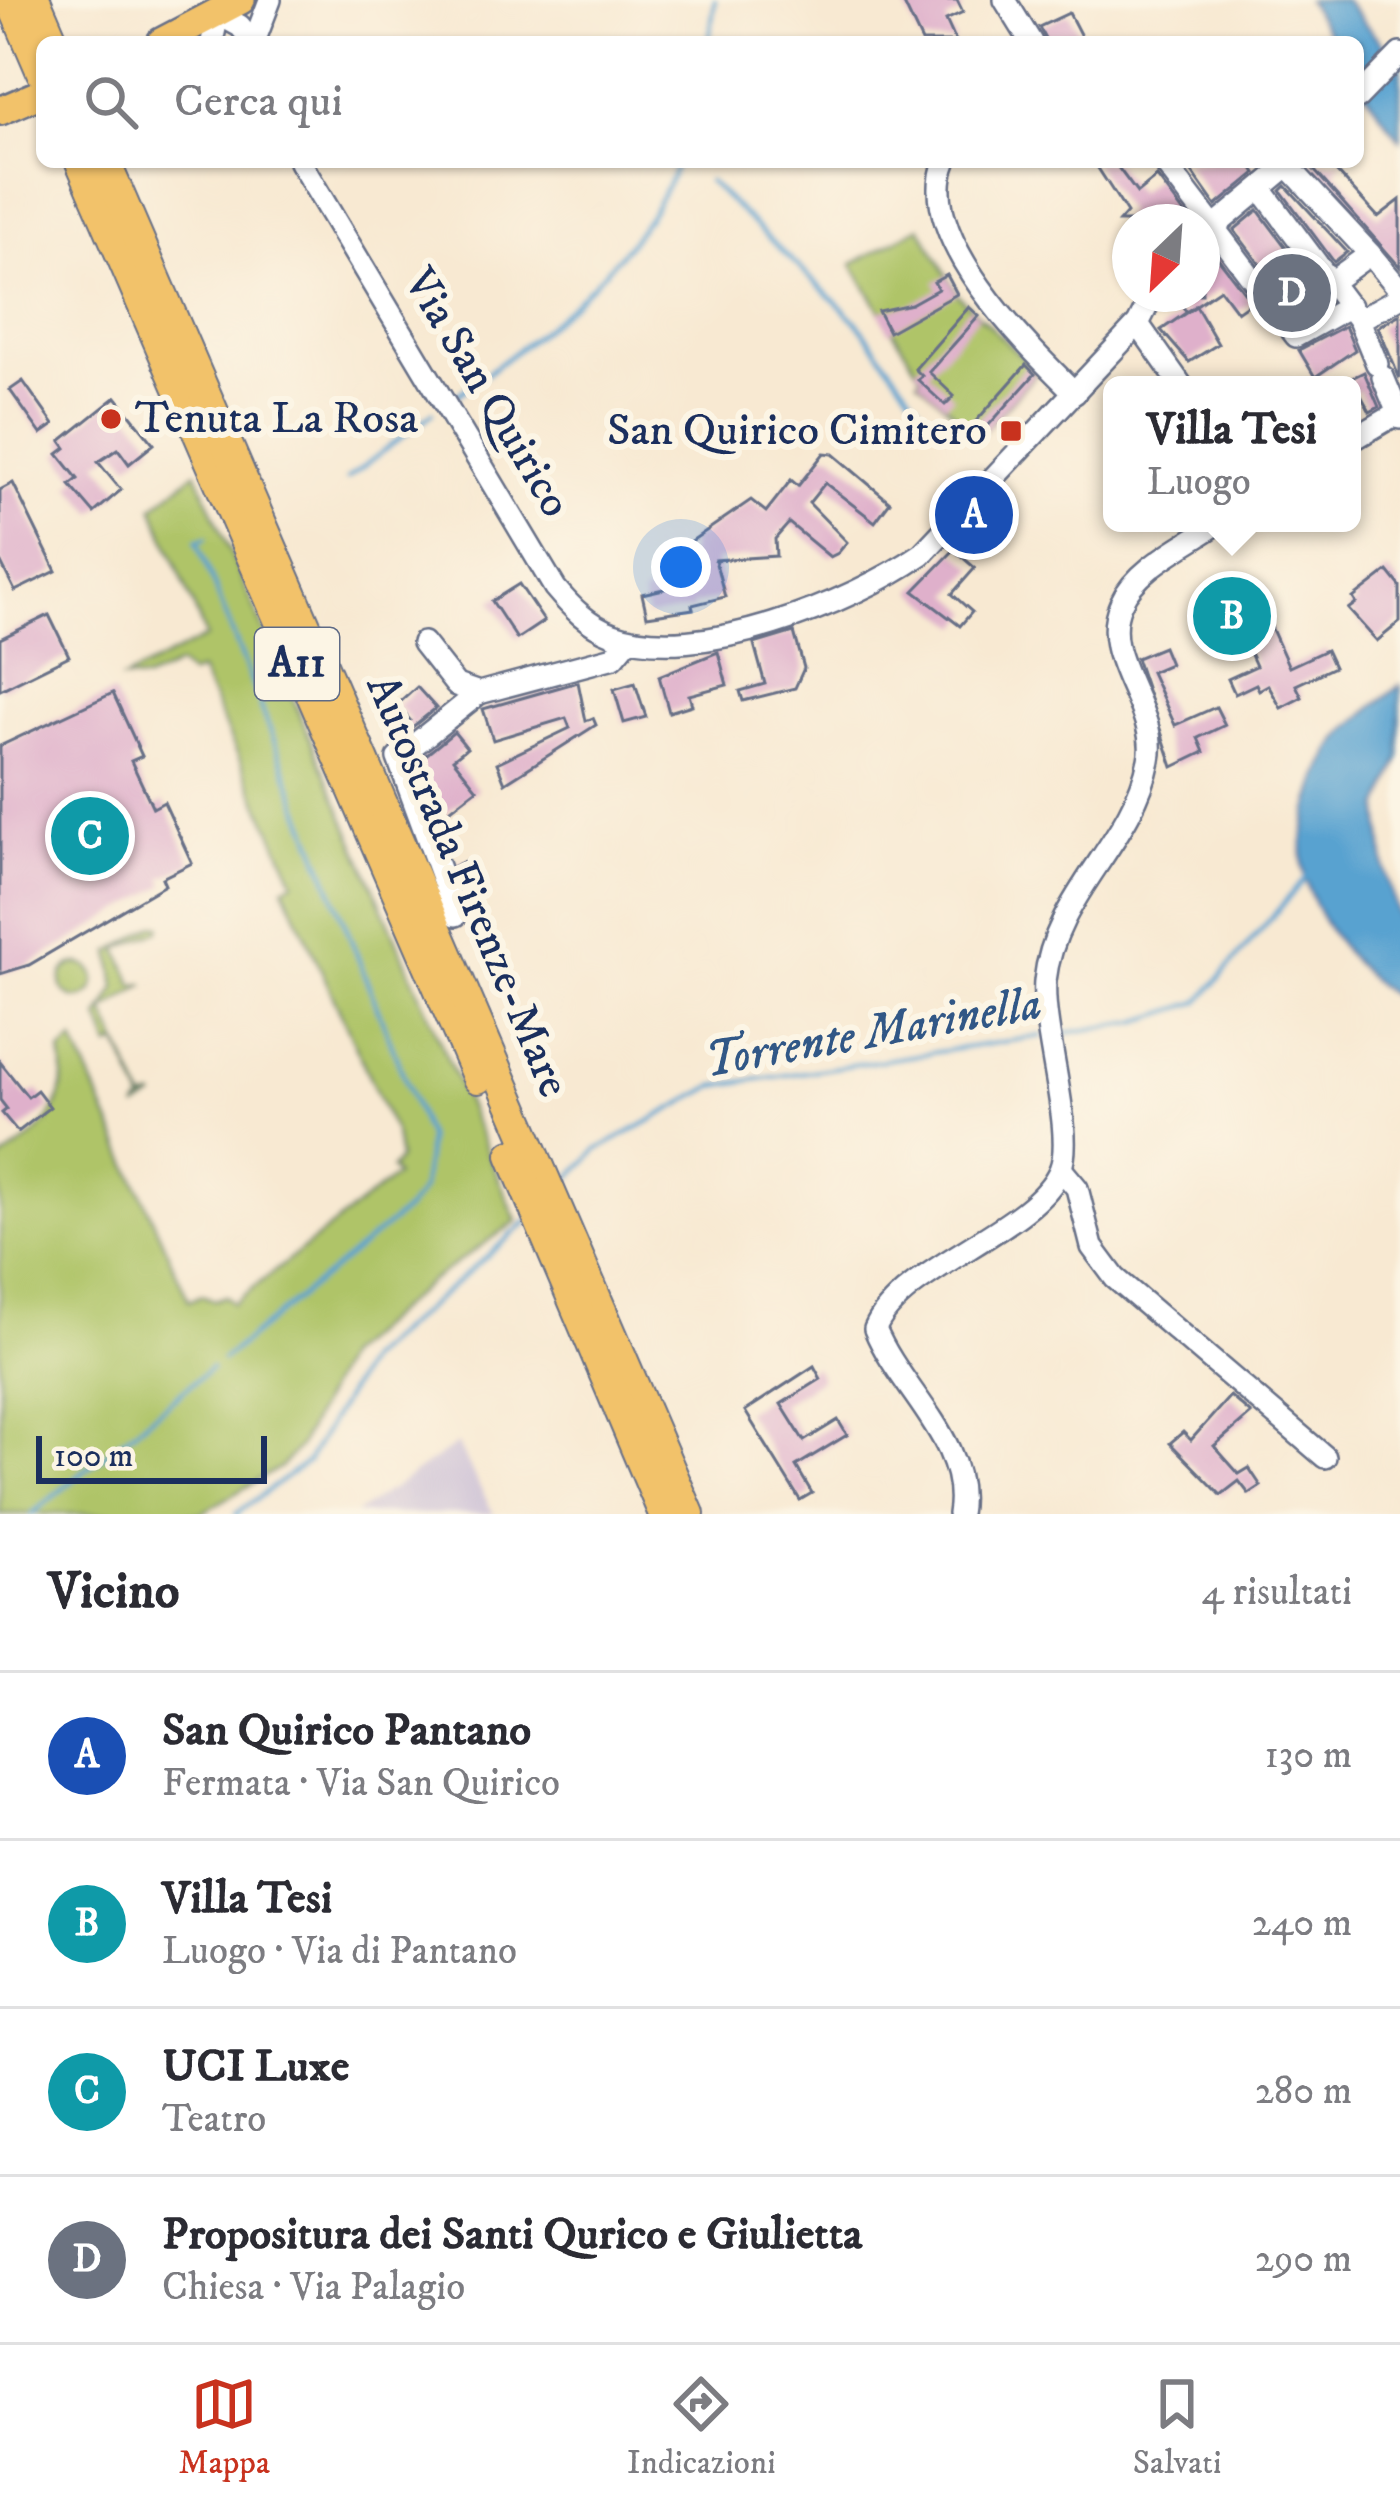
<!DOCTYPE html>
<html lang="it">
<meta charset="utf-8">
<style>
:root{--surface:#fff;--page:#f2f2f3;--text:#2b2b33;--muted:#7c7c81;--line:#e1e1e2;--accent:#c8321e}
body{margin:0;font-family:"IM FELL DW Pica",serif;background:var(--page);color:var(--text)}
.compass{position:absolute;left:1112px;top:204px;width:108px;height:108px;border-radius:50%;background:var(--surface);box-shadow:0 3px 9px #0004;rotate:205deg}
.scale{position:absolute;left:36px;bottom:30px;width:231px;box-sizing:border-box;padding-left:12px;border:6px solid #1b2f5e;border-top:0;font-size:33px;line-height:42px;white-space:nowrap;color:#1b2f5e;-webkit-text-stroke:9px #fcf5e5;paint-order:stroke}
.you{position:absolute;left:681px;top:567px;width:42px;height:42px;margin:-30px;border:9px solid #fff;border-radius:50%;background:#1a73e8;box-shadow:0 0 0 18px #1a73e833}
.badge{display:grid;place-items:center;width:78px;height:78px;border-radius:50%;background:var(--accent);color:#fff;font-size:39px;font-weight:700}
.pin{position:absolute;translate:-50% -50%;border:6px solid #fff;box-shadow:0 3px 12px #0006}
.popup{position:absolute;left:1103px;top:376px;width:258px;height:156px;box-sizing:border-box;display:grid;place-content:center;border-radius:18px;background:var(--surface);filter:drop-shadow(0 3px 9px #0005);font-size:39px;white-space:nowrap;color:var(--muted)}
.popup b{font-size:45px;color:var(--text)}
.popup::after{content:'';position:absolute;left:50%;top:100%;margin-left:-24px;border:24px solid transparent;border-top-color:var(--surface)}
.list{margin:0;padding:0;list-style:none}
h2{display:flex;justify-content:space-between;align-items:center;height:156px;margin:0;padding:0 48px;font-size:51px}
h2 small{font-size:39px;font-weight:400;color:var(--muted)}
.list li{display:grid;grid-template-columns:78px 1fr auto;gap:36px;align-items:center;box-sizing:border-box;height:168px;padding:0 48px;border-top:3px solid var(--line)}
.list b{display:block;font-size:45px;white-space:nowrap}
.list p{margin:0;font-size:39px;white-space:nowrap;color:var(--muted)}
.list em{font-size:39px;font-style:normal;color:var(--muted)}
.icon{flex:none;width:66px;height:66px;fill:none;stroke:currentColor;stroke-width:2;stroke-linecap:round;stroke-linejoin:round}
.map{position:relative;flex:none;width:1400px;height:1514px;overflow:hidden}
.search{position:absolute;background:var(--surface);box-shadow:0 3px 9px #0004;left:36px;right:36px;top:36px;height:132px;display:flex;align-items:center;gap:30px;box-sizing:border-box;padding:0 42px;border-radius:18px;color:var(--muted);font-size:45px}
.sheet{height:828px;background:var(--surface)}
nav{display:flex;justify-content:space-around;align-items:center;box-sizing:border-box;height:168px;border-top:3px solid var(--line);background:var(--surface);font-size:33px;color:var(--muted)}
nav a{display:grid;justify-items:center;gap:6px}
nav .on{color:var(--accent)}
.map>svg:first-child{display:block}
</style>
<div class="map">
<svg width="1400" height="1514" viewBox="0 0 1400 1514">
<rect width="100%" height="100%" fill="#fcf5e5"/>
<filter id="ink" filterUnits="userSpaceOnUse"><feTurbulence type="fractalNoise" baseFrequency=".00833" numOctaves="2"/><feDisplacementMap in="SourceGraphic" scale="24" xChannelSelector="R" yChannelSelector="G"/><feConvolveMatrix kernelMatrix="1 2 1 2 8 2 1 2 1" color-interpolation-filters="sRGB"/></filter>
<filter id="wash" filterUnits="userSpaceOnUse"><feTurbulence type="fractalNoise" baseFrequency=".004" numOctaves="4" result="noise"/><feDisplacementMap in="SourceGraphic" scale="48" xChannelSelector="R" yChannelSelector="G"/><feGaussianBlur stdDeviation="2.7" result="paint"/><feColorMatrix in="noise" values="0 0 0 0 0 0 0 0 0 0 0 0 0 0 0 0 0 1.4 0 .05"/><feComposite in="paint" operator="in"/></filter>
<g filter="url(#wash)">
<rect width="100%" height="100%" fill="#f8e9d2"/>
<!-- industrial -->
<polygon fill="#cbbfd5" points="457,1444 494,1514 355,1514"/>
<!-- green -->
<g fill="#afc468" stroke="#657a63" stroke-width="3">
<polygon points="920,227 957,294 1037,372 979,436 918,380 921,376 852,264"/>
<path d="M196 472 517 1221 428 1283 344 1356 299 1447 282 1466 200 1514H0V1161C42 1132 72 1107 61 1052L74 1041 189 1301 202 1295 214 1300 226 1296 233 1304 396 1176 391 1169 399 1159 395 1134 284 887 294 881 200 671 189 675 179 665 146 680 124 679 206 637 153 507Z"/>
<polygon points="155,925 161,926 159,931 118,949 134,985 145,984 104,1011 144,1100 156,1097 136,1109 143,1101 118,1044 110,1047 99,1018 116,988 111,952"/>
<circle cx="78" cy="981" r="17"/>
</g>
<!-- water -->
<g fill="#59a2d0" stroke="#3a6897" stroke-width="3">
<polygon points="1307,0 1344,0 1400,64 1400,139 1358,83 1358,42 1333,42"/>
<path d="M1400 685V758L1380 809 1385 870 1400 925V1001C1359 977 1311 917 1303 867 1299 835 1316 777 1332 750 1348 723 1377 705 1400 685Z"/>
</g>
<g fill="none" stroke-linecap="round" stroke-linejoin="round">
<!-- stream -->
<g stroke="#59a2d0" stroke-width="4.5">
<polyline points="709,42 715,0"/>
<polyline points="686,162 687,163"/>
<polyline points="708,181 857,322 920,407"/>
<path d="M456 396C544 331 634 266 678 162"/>
<polyline points="347,479 433,413"/>
<polyline points="206,538 197,541 428,1139 422,1189 406,1210 222,1360"/>
<polyline points="1059,1034 1137,1022 1199,1002 1309,874"/>
<polyline points="561,1187 597,1150 714,1086 1042,1036"/>
<polyline points="32,1514 211,1368"/>
<polyline points="236,1514 307,1462 367,1359 528,1221"/>
</g>
</g>
<g id="blocks">
<!-- building -->
<g fill="#dfb0cb">
<polygon points="902,0 957,0 963,12 946,20 956,42 922,42"/>
<polygon points="1069,13 1084,42 1047,42 1039,27"/>
<polygon points="1094,162 1114,162 1137,193 1157,177 1191,222 1119,222 1127,213"/>
<polygon points="1185,162 1249,162 1256,173 1216,206"/>
<polygon points="1307,162 1343,162 1335,170 1378,217 1400,200 1400,267"/>
<polygon points="1286,186 1347,252 1334,262 1281,191"/>
<polygon points="1258,210 1327,302 1300,317 1234,230"/>
<polygon points="1211,249 1248,297 1250,303 1237,312 1220,289 1186,312 1176,294 1202,294 1202,252"/>
<polygon points="947,275 957,294 889,332 878,311 911,304 938,289 934,282"/>
<polygon points="1196,306 1218,344 1189,362 1161,330"/>
<polygon points="969,307 979,316 929,372 954,396 945,405 918,380 922,376 915,369"/>
<polygon points="1400,314 1400,379 1378,327"/>
<polygon points="1345,326 1355,350 1315,377 1299,350"/>
<polygon points="1026,365 1035,374 979,436 970,428"/>
<polygon points="1364,372 1379,407 1370,412 1358,390 1352,394 1352,378"/>
<polygon points="23,381 54,425 41,434 10,390"/>
<polygon points="116,397 154,444 129,464 118,449 98,462 121,490 94,513 70,485 78,479 58,454 66,448 61,441"/>
<polygon points="824,453 833,454 890,502 875,522 825,483 809,503 847,542 838,553 830,557 789,523 775,539 776,556 715,560 725,597 692,605 693,609 647,616 642,594 690,583 690,542 751,500 766,512 791,480 798,486"/>
<polygon points="13,483 56,571 15,591 0,561 0,490"/>
<polygon points="954,550 975,568 952,594 972,612 960,626 914,591"/>
<polygon points="1388,571 1400,586 1400,622 1377,641 1348,609 1356,603 1353,598"/>
<polygon points="519,584 544,621 517,639 492,601"/>
<polygon points="1253,587 1289,667 1326,650 1334,667 1296,685 1302,697 1281,708 1268,685 1259,690 1256,684 1235,694 1228,679 1256,666 1240,631 1211,645 1197,613"/>
<polygon points="49,615 69,656 0,690 0,639"/>
<polygon points="794,632 804,668 795,688 743,701 740,691 765,684 754,644"/>
<polygon points="1163,647 1170,664 1151,672 1175,725 1216,707 1225,725 1198,738 1204,752 1173,767 1136,658"/>
<polygon points="718,652 727,685 689,695 692,705 669,712 659,676"/>
<polygon points="578,682 586,721 593,718 596,725 505,783 497,763 570,728 566,718 493,740 483,709"/>
<polygon points="635,683 646,717 624,723 614,689"/>
<polygon points="417,687 436,708 405,733 401,728 410,720 397,705"/>
<polygon points="113,693 142,756 131,761 153,808 164,802 192,863 162,878 165,885 29,965 0,974 0,746"/>
<polygon points="454,732 467,748 453,759 477,789 442,816 416,763"/>
<polygon points="465,861 474,882 462,887 454,866"/>
<polygon points="0,1062 28,1097 37,1090 50,1107 18,1132 2,1113 7,1109 0,1100"/>
<polygon points="814,1366 821,1379 781,1404 804,1441 838,1420 847,1435 796,1466 812,1493 800,1500 745,1411"/>
<polygon points="1230,1396 1251,1414 1214,1446 1239,1474 1249,1468 1261,1486 1249,1494 1239,1481 1221,1495 1170,1443 1183,1432 1191,1440"/>
</g>
</g>
</g>
<g filter="url(#ink)">
<use href="#blocks" fill-opacity="0" stroke="#687087" stroke-width="3"/>
<g fill="none" stroke-linecap="round" stroke-linejoin="round">
<!-- minor casing -->
<g stroke="#687087" stroke-width="26">
<g id="minor">
<polyline points="1005,0 1031,42"/>
<polyline points="212,42 218,14 240,26 253,42"/>
<polyline points="254,42 270,0"/>
<polyline points="1358,97 1400,54"/>
<path d="M300 162 555 588C571 607 588 625 613 634 698 665 851 603 922 554L1138 324 1153 294"/>
<path d="M945 162C915 236 1026 345 1075 393"/>
<polyline points="1164,162 1296,336 1350,306"/>
<polyline points="1288,166 1370,254"/>
<polyline points="1261,189 1359,320 1400,297"/>
<polyline points="1202,237 1292,162"/>
<polyline points="1334,280 1370,254 1400,290"/>
<polyline points="1359,320 1377,364"/>
<polyline points="1138,324 1181,385"/>
<polyline points="1383,377 1400,418"/>
<polyline points="1352,440 1398,413"/>
<polyline points="423,643 456,685 479,693 614,657 629,639"/>
<polyline points="456,915 398,758 479,693"/>
<polyline points="1061,1169 1077,1188 1092,1247 1115,1278 1325,1457"/>
<path d="M959 1514C971 1443 901 1392 875 1329 900 1268 1035 1230 1060 1170 1076 1134 1041 1030 1045 981 1054 895 1133 842 1149 760 1160 708 1096 657 1121 603 1137 567 1187 545 1218 523"/>
</g>
</g>
<!-- major casing -->
<g stroke="#687087" stroke-width="32">
<g id="major">
<polyline points="161,42 241,0"/>
<polyline points="0,111 42,93"/>
</g>
</g>
<!-- highway casing -->
<g stroke="#687087" stroke-width="34">
<g id="highway">
<polyline points="11,0 42,72"/>
<polyline points="35,0 53,42"/>
<polyline points="81,162 478,1078"/>
<polyline points="105,162 689,1514"/>
<polyline points="512,1155 664,1514"/>
</g>
</g>
<!-- minor -->
<use href="#minor" stroke="#fff" stroke-width="21"/>
<!-- major -->
<use href="#major" stroke="#f2c26a" stroke-width="27"/>
<!-- highway -->
<use href="#highway" stroke="#f2c26a" stroke-width="30"/>
</g>
</g>
<!-- markers -->
<g fill="#c8321e" stroke="#fcf5e5" stroke-width="4.5">
<circle cx="111" cy="419" r="12"/>
<rect x="999" y="419" width="24" height="24" rx="6"/>
</g>
<g text-anchor="middle" dominant-baseline="central" stroke-width="12" stroke-linejoin="round" paint-order="stroke">
<!-- shield labels -->
<rect fill="#fcf5e5" stroke="#5e6a86" stroke-width="3" x="255" y="628" width="84" height="72" rx="9"/>
<g font-size="42" font-weight="bold" fill="#1b2f5e">
<text x="297" y="664">A11</text>
</g>
<!-- street labels -->
<g font-size="45" fill="#1b2f5e" stroke="#fcf5e5">
<text transform="translate(487 393) rotate(59)">Via San Quirico</text>
<text transform="translate(467 886) rotate(67)">Autostrada Firenze-Mare</text>
</g>
<!-- poi labels -->
<g font-size="45" fill="#1b2f5e" stroke="#fcf5e5" text-anchor="start">
<text x="135" y="419">Tenuta La Rosa</text>
<text x="987" y="431" text-anchor="end">San Quirico Cimitero</text>
</g>
<!-- water labels -->
<g font-size="48" font-style="italic" fill="#315786" stroke="#fcf5e5">
<text transform="translate(873 1033) rotate(-10)">Torrente Marinella</text>
</g>
</g>
</svg>
<svg class="compass" viewBox="-18 -18 36 36"><path d="M0-13l5 13h-10z" fill="#e53935"/><path d="M0 13l5-13h-10z" fill="#7c7c81"/></svg>
<div class="scale">100 m</div>
<div class="you"></div>
<div class="pin badge" style="left:974px;top:515px;background:#1a4fb4">A</div>
<div class="pin badge" style="left:1232px;top:616px;background:#0f9aa8">B</div>
<div class="popup"><b>Villa Tesi</b>Luogo</div>
<div class="pin badge" style="left:90px;top:836px;background:#0f9aa8">C</div>
<div class="pin badge" style="left:1292px;top:293px;background:#6b7280">D</div>
<div class="search"><svg class="icon" aria-label="search" viewBox="0 0 24 24"><circle cx="10" cy="10" r="6"/><path d="M15 15l6 6"/></svg>Cerca qui</div>
</div>
<section class="sheet">
<h2>Vicino<small>4 risultati</small></h2>
<ul class="list">
<li><span class="badge" style="background:#1a4fb4">A</span><div><b>San Quirico Pantano</b><p>Fermata · Via San Quirico</p></div><em>130 m</em></li>
<li><span class="badge" style="background:#0f9aa8">B</span><div><b>Villa Tesi</b><p>Luogo · Via di Pantano</p></div><em>240 m</em></li>
<li><span class="badge" style="background:#0f9aa8">C</span><div><b>UCI Luxe</b><p>Teatro</p></div><em>280 m</em></li>
<li><span class="badge" style="background:#6b7280">D</span><div><b>Propositura dei Santi Qurico e Giulietta</b><p>Chiesa · Via Palagio</p></div><em>290 m</em></li>
</ul>
</section>
<nav>
<a class="on"><svg class="icon" aria-label="map" viewBox="0 0 24 24"><path d="M3 6l6-2 6 2 6-2v14l-6 2-6-2-6 2zM9 4v14M15 6v14"/></svg>Mappa</a>
<a><svg class="icon" aria-label="directions" viewBox="0 0 24 24"><path d="M12 3l9 9-9 9-9-9zM9 14v-3h6M13 9l2 2-2 2"/></svg>Indicazioni</a>
<a><svg class="icon" aria-label="saved" viewBox="0 0 24 24"><path d="M7 4h10v16l-5-4-5 4z"/></svg>Salvati</a>
</nav>
